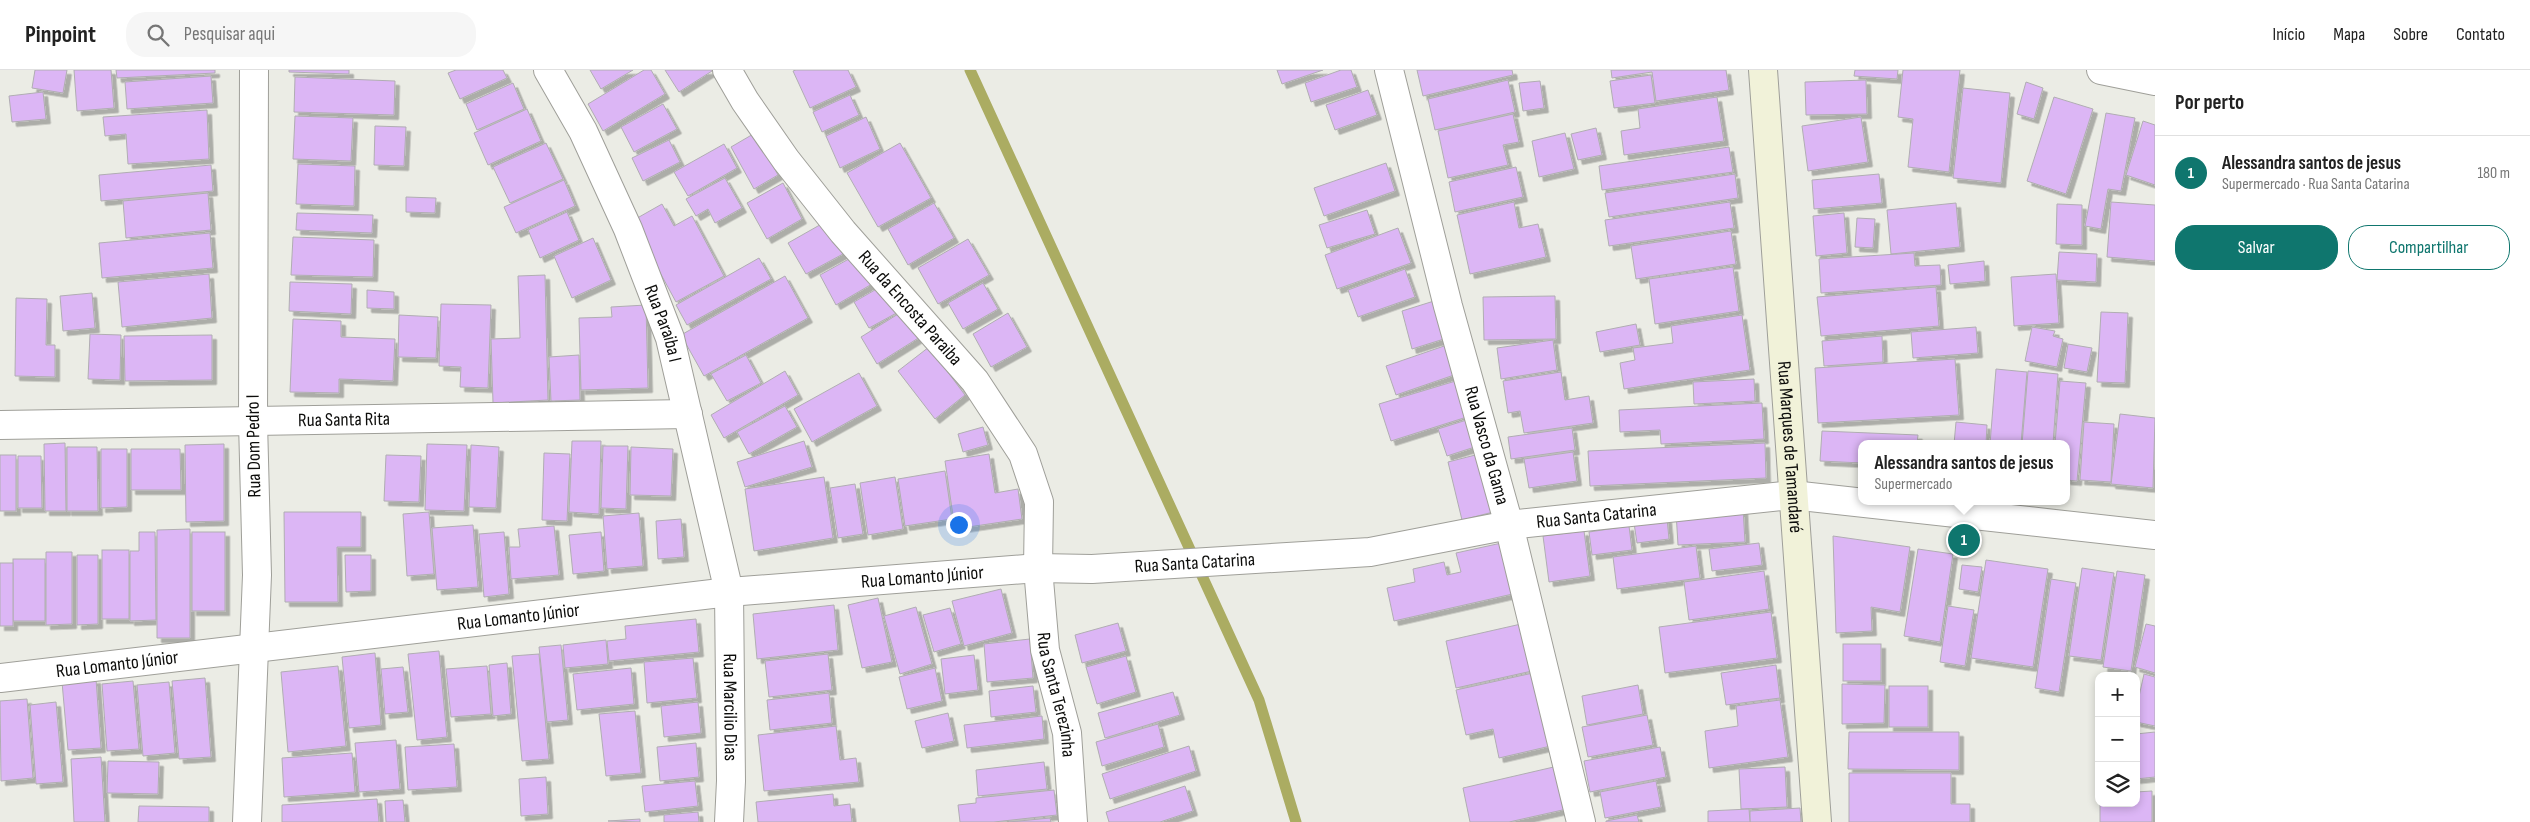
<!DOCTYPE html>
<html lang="pt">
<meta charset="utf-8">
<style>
:root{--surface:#fff;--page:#f6f6f6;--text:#222;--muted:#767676;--line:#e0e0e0;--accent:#0f766e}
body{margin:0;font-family:"Sofia Sans Condensed",sans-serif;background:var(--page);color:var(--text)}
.controls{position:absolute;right:15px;bottom:15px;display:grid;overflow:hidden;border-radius:10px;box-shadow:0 2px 8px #0003}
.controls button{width:45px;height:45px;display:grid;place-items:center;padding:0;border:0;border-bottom:1px solid var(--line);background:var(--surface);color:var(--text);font:25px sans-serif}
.you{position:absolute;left:958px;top:454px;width:18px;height:18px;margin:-12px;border:4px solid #fff;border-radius:50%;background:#1a73e8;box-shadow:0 0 0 8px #1a73e833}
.badge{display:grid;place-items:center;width:32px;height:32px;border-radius:50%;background:var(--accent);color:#fff;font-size:16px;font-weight:700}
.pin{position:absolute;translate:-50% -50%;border:2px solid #fff;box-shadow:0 1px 5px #0006}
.popup{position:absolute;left:1858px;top:370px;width:212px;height:65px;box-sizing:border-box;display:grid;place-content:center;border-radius:10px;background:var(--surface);filter:drop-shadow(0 1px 4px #0005);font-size:16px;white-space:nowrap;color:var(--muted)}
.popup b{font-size:19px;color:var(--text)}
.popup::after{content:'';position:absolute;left:50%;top:100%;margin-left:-10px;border:10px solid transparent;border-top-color:var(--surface)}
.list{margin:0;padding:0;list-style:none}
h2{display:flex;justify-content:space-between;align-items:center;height:65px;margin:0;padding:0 20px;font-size:21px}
h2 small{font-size:16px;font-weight:400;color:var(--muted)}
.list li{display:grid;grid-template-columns:32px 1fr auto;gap:15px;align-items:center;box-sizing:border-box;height:75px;padding:0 20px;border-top:1px solid var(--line)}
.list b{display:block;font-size:19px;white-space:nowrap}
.list p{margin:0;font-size:16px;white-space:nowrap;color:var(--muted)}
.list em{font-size:16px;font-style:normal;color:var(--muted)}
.actions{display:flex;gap:10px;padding:15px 20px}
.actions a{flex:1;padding:11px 0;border:1px solid var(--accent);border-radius:20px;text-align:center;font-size:18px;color:var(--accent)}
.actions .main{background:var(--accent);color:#fff}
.icon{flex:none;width:28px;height:28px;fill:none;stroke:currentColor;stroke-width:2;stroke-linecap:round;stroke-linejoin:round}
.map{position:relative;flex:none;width:2155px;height:752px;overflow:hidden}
header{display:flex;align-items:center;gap:30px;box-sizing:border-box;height:70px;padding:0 25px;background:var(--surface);border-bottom:1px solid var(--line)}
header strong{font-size:24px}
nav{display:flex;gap:28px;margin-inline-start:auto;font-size:18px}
.search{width:350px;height:45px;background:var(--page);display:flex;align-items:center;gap:12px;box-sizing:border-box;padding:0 18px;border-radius:20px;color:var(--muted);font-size:19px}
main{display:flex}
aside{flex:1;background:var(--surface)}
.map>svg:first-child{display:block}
</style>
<header>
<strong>Pinpoint</strong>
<div class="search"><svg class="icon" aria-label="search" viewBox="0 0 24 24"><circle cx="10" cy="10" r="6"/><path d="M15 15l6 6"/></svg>Pesquisar aqui</div>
<nav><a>Início</a><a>Mapa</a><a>Sobre</a><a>Contato</a></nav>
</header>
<main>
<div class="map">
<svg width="2155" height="752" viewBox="0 0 2155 752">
<defs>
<filter id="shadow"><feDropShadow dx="4.5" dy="4.5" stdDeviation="0" flood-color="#0004"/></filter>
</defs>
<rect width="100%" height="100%" fill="#ebece5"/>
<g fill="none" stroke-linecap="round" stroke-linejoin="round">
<!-- stream -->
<polyline stroke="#abac62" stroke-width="11" points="970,0 1259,630 1296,752"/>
</g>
<!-- building -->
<g fill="#dcb6f5" stroke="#b0adb2" filter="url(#shadow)">
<polygon points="35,0 67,0 63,23 32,18"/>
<polygon points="74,0 111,0 114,38 77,41"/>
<polygon points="116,0 215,0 215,3 117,8"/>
<polygon points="289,0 349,0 349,4 289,2"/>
<polygon points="456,0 503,0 507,8 460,29 448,3"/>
<polygon points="590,0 633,0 601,19"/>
<polygon points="644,0 651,0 665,24 603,61 588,34"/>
<polygon points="665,0 712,0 712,1 679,22"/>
<polygon points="796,0 848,0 856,17 810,38 793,1"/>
<polygon points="1277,0 1323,0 1282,14"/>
<polygon points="1341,0 1351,0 1357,17 1311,32 1305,13"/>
<polygon points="1417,0 1512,0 1513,5 1423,26"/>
<polygon points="1611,0 1726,0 1729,20 1656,31 1652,2 1612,8"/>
<polygon points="1855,0 1898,0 1897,9 1854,6"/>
<polygon points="1903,0 1960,0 1949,102 1908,97 1913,49 1898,47"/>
<polygon points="1651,5 1655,33 1614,38 1610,11"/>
<polygon points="211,6 213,33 127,39 125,12"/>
<polygon points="295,7 395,11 394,45 294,42"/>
<polygon points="1508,10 1515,42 1435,60 1428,29"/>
<polygon points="1866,10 1867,44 1806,45 1805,12"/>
<polygon points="1540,11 1544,38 1523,41 1519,13"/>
<polygon points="2026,12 2043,18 2034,49 2017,44"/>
<polygon points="513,13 524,39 477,60 466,34"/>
<polygon points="1963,18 2010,23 2001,113 1953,108"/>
<polygon points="1368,20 1377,45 1335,60 1326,35"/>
<polygon points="43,22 46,49 12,52 9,26"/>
<polygon points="850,25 859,45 822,62 813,42"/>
<polygon points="1717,27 1724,71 1624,85 1621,61 1640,58 1638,39"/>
<polygon points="2054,27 2093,39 2066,124 2027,111"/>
<polygon points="663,34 677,59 634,82 621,57"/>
<polygon points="527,39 541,71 488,95 474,63"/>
<polygon points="207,40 209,89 128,94 126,64 105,66 103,47"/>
<polygon points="2106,43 2135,48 2121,121 2108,119 2101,159 2085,156"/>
<polygon points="1513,44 1519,72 1503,75 1508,95 1448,108 1438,61"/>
<polygon points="295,46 353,48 351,91 293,89"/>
<polygon points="866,47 880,79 840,98 826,66"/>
<polygon points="1861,47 1868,92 1808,101 1802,56"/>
<polygon points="2143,51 2155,55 2155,115 2126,105"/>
<polygon points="375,56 406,57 404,96 374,95"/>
<polygon points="1596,58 1602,85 1578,90 1571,64"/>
<polygon points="755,63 778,105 754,119 731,77"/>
<polygon points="1565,63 1574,99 1539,107 1532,71"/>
<polygon points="669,70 680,92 643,111 632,88"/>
<polygon points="546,73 563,109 510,133 493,97"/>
<polygon points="900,73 931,128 878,157 847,103"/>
<polygon points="724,74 737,98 688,126 674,102"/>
<polygon points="1729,77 1733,102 1602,120 1599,96"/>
<polygon points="1386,93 1395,121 1324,146 1314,118"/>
<polygon points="298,94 355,96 354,136 296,134"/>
<polygon points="211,95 213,121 101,131 99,105"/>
<polygon points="1516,97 1523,127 1455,142 1449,112"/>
<polygon points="1735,104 1738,128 1609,147 1605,123"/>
<polygon points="1879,104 1882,133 1814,139 1812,110"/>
<polygon points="725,108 742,138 715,153 708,139 696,146 686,129"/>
<polygon points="564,110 575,136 516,163 504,137"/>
<polygon points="783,113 802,149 767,169 747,133"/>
<polygon points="208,123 211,160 126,168 123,131"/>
<polygon points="406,127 436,128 435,143 406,142"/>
<polygon points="1514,132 1519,158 1538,154 1546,187 1470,204 1457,145"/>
<polygon points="1730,132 1734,158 1609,176 1605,150"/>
<polygon points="2111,132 2155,135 2155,191 2107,187"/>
<polygon points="934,133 954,168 908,195 888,159"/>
<polygon points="1956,133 1960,177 1891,184 1887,140"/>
<polygon points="662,134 674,156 692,146 724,206 676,232 632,151"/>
<polygon points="2057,134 2082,135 2082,175 2056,174"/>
<polygon points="1367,140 1375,164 1327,178 1319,155"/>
<polygon points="567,142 579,170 540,188 528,160"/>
<polygon points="297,143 373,145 372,163 296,160"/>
<polygon points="1844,143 1847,183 1816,186 1813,146"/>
<polygon points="1857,148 1875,149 1873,178 1855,177"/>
<polygon points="825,152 843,184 806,204 788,173"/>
<polygon points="1398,158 1411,193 1337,219 1325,185"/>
<polygon points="1731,161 1736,194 1636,209 1631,176"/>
<polygon points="210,163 213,198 102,208 99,173"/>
<polygon points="293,167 374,170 373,207 291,205"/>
<polygon points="593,168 611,210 572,228 554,186"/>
<polygon points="968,169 989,205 938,234 918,198"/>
<polygon points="2059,182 2097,184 2096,212 2057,210"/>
<polygon points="1914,183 1915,196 1940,195 1941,215 1821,223 1819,189"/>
<polygon points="856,185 872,214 836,235 820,205"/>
<polygon points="759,188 771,209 687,255 676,235"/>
<polygon points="1984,191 1985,211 1950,214 1948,195"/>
<polygon points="1733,197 1739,241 1655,254 1649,209"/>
<polygon points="1405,199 1415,227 1358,247 1348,220"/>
<polygon points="209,204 212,248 122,257 118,212"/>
<polygon points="2056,204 2059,253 2014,256 2011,207"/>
<polygon points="545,205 548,330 493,333 491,269 520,268 518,206"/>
<polygon points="785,206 808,248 704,306 681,265"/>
<polygon points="290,212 352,214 351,244 289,241"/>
<polygon points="887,213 902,240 869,258 854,232"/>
<polygon points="983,213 998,239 963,259 948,233"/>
<polygon points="1936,217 1939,256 1821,266 1817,227"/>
<polygon points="367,220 394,222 394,239 367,238"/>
<polygon points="92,223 95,258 63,261 60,226"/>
<polygon points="1555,226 1556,269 1484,270 1483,227"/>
<polygon points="16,228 47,229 46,275 55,275 55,307 15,306"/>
<polygon points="1434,231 1444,269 1412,279 1402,241"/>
<polygon points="441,234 491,235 488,318 460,317 461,297 439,296"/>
<polygon points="646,235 648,318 581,320 579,248 612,247 611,237"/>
<polygon points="903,241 920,267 877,294 861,267"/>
<polygon points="2101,242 2128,243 2125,313 2097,312"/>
<polygon points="1008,243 1027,277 991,297 973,264"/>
<polygon points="399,245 438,247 436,288 398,287"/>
<polygon points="1742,245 1750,300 1624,319 1620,293 1635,290 1633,278 1673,273 1671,256"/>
<polygon points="293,249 341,251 341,267 395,269 393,311 339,309 339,323 290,322"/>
<polygon points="1636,254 1640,275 1600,282 1596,262"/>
<polygon points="1976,257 1978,283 1913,288 1911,262"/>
<polygon points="2032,257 2055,261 2053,266 2063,269 2057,297 2025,291"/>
<polygon points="90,264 121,265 120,310 88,309"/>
<polygon points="212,265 212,310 125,311 124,266"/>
<polygon points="1882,266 1883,292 1824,296 1822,271"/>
<polygon points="1553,270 1557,300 1501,309 1497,278"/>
<polygon points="2068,274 2092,278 2087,302 2064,298"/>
<polygon points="1447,275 1457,304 1396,325 1386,296"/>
<polygon points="929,277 965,325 935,349 898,301"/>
<polygon points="579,285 580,330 551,331 549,287"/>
<polygon points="746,285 761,313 727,331 711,304"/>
<polygon points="1955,289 1959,345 1818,353 1815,298"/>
<polygon points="1996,299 2027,302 2021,374 1990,374"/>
<polygon points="785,301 798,325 724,368 711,345"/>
<polygon points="2028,301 2058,304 2053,374 2022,374"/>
<polygon points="1561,302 1565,330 1589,326 1593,353 1524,363 1520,341 1508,343 1503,311"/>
<polygon points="859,303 877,336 812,372 794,339"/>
<polygon points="1754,309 1755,331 1694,334 1693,312"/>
<polygon points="1459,310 1470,346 1391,371 1379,334"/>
<polygon points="2060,311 2086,313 2077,411 2066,410 2066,374 2055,374"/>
<polygon points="1762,333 1764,369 1661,374 1660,360 1620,362 1619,340"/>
<polygon points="785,336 797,357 749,384 737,362"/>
<polygon points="2120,344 2155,348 2153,418 2111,414"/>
<polygon points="1473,348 1481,375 1447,386 1438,359"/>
<polygon points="1956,352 1987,355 1986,374 1954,374"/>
<polygon points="2084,352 2114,354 2111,412 2080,410"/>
<polygon points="983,357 988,375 963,382 958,364"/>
<polygon points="1572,358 1575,380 1511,389 1508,367"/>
<polygon points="1822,361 1918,365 1917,374 1862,374 1862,393 1820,391"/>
<polygon points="572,371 601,371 599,444 569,442"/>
<polygon points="804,371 812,397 745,417 737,392"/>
<polygon points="65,373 66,441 45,441 44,374"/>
<polygon points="1765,373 1766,408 1590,416 1588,381"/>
<polygon points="224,374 224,451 186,452 185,375"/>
<polygon points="427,374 467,375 464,441 425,440"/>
<polygon points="471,375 499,377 496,438 469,437"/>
<polygon points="603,376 628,376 626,439 601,438"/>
<polygon points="67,377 97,377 98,441 67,441"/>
<polygon points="631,377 673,379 671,426 630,425"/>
<polygon points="101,379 127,379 127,437 101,438"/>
<polygon points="131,379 180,379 181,420 131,420"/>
<polygon points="1573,382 1577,411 1529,418 1524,389"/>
<polygon points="544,383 570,384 567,451 542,450"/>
<polygon points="1483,383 1497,441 1462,450 1448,392"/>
<polygon points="989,384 995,423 1018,419 1022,449 955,459 945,391"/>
<rect x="0" y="385" width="16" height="56"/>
<polygon points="386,385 421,386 419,432 384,431"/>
<polygon points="18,386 41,386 42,438 18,438"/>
<polygon points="945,401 952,449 905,456 898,409"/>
<polygon points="824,407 833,468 754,481 745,419"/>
<polygon points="895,407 903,459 868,465 860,413"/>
<polygon points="855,414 863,464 838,468 830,418"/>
<polygon points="1743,438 1745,472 1678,475 1676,442"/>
<polygon points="284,442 361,442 361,477 337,477 338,532 285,532"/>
<polygon points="429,442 434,504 407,506 403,444"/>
<polygon points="639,443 643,496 607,499 603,446"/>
<polygon points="1667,448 1669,469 1637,473 1634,453"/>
<polygon points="681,449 684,487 658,489 656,451"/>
<polygon points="473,455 478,517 437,520 432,458"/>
<polygon points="554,456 559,505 511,509 509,477 520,477 518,459"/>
<polygon points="1629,456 1632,480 1592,485 1589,462"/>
<polygon points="190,459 190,568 157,568 157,460"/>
<polygon points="1584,461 1590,506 1549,512 1543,466"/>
<polygon points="139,462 155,462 156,550 130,551 130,481 139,481"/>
<rect x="192" y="462" width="33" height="79"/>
<polygon points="504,462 509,524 484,527 479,464"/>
<polygon points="601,462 604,501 573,504 569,465"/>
<polygon points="1833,466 1910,477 1900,542 1871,537 1872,561 1836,563"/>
<polygon points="1506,472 1517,523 1394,551 1387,518 1415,512 1413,499 1444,492 1447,505 1461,502 1456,483"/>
<polygon points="1759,473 1762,495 1712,501 1709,479"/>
<polygon points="1696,476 1700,508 1617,519 1613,487"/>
<polygon points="1918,479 1953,484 1940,572 1904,566"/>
<rect x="102" y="480" width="27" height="69"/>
<polygon points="46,482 72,482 72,554 46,555"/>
<polygon points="77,485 98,485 98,554 77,555"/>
<polygon points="345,485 371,485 371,521 346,522"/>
<rect x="13" y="489" width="32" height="62"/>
<polygon points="1986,490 2048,499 2033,597 1971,588"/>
<rect x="0" y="493" width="13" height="63"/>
<polygon points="1962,495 1982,497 1978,522 1959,519"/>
<polygon points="2082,498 2114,503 2101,590 2069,586"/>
<polygon points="1764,501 1769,539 1689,550 1684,512"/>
<polygon points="2117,501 2145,505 2131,601 2103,597"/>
<polygon points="2051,509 2076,513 2059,622 2035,618"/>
<polygon points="1001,519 1012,563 964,576 952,531"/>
<polygon points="878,528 892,592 862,598 848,535"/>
<polygon points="834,535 838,580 757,589 753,544"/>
<polygon points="1948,536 1974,540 1965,596 1940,592"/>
<polygon points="916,537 932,594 900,604 884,546"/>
<polygon points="950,538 961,574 934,582 923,545"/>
<polygon points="1771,542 1777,588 1665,603 1659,557"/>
<polygon points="696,549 699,582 609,591 607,571 626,569 625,556"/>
<polygon points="1118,553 1126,581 1082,593 1075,565"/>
<polygon points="1521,554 1532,601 1456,618 1446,571"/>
<polygon points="2146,554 2155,556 2155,603 2135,597"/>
<polygon points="1030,569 1033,608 987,612 984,574"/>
<polygon points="606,570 608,594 565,598 563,575"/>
<rect x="1843" y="574" width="38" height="37"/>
<polygon points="561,575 568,650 547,652 539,577"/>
<polygon points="439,581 447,667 417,670 408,584"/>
<polygon points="375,583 381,655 349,658 342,587"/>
<polygon points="539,584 549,689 522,691 512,586"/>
<polygon points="828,584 832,620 769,627 765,591"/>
<polygon points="974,585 978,620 945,624 941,589"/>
<polygon points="1126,586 1136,622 1097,634 1086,597"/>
<polygon points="693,588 697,628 647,633 644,592"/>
<polygon points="507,593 511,644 493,646 489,595"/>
<polygon points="1776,595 1780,628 1726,635 1721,603"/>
<polygon points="338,596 346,676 288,682 281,602"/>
<polygon points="487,596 491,644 451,647 446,599"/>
<polygon points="403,597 408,642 385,644 381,599"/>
<polygon points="631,598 634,634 577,640 573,604"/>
<polygon points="935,598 942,631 907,639 899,607"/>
<polygon points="1533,603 1555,675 1499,688 1493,659 1466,665 1456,620"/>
<polygon points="2144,604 2155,607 2155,656 2136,652 2136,640"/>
<polygon points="205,608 211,687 179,689 172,611"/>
<polygon points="96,609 101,678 68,680 62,612"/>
<polygon points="133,611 139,679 107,681 102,614"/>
<polygon points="169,612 175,683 143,686 137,615"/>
<polygon points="1842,614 1885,615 1884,653 1842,654"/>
<polygon points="1638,615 1643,644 1587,655 1582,626"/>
<polygon points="1033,616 1036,642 991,647 989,621"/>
<rect x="1889" y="616" width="39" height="41"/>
<polygon points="1173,622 1180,645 1105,668 1098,643"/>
<polygon points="829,623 832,653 770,660 767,630"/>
<polygon points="27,629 33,708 1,711 0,631"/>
<polygon points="1780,630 1788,687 1709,698 1705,661 1738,656 1736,636"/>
<polygon points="56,632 63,712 36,714 30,635"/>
<polygon points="698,632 701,663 664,667 661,636"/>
<polygon points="635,641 641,703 606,706 599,644"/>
<polygon points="948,643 954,671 922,678 915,651"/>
<polygon points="1647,645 1653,675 1588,687 1582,657"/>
<polygon points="1042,646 1044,669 967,678 964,655"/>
<polygon points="1158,654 1164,677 1102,696 1096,672"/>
<polygon points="836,656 840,690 856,688 859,712 764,721 758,665"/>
<polygon points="1849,662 1959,662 1959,700 1848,699"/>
<polygon points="2155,662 2155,707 2136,709 2136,664"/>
<polygon points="396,670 400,719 359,722 355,673"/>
<polygon points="696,673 699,707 660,711 657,677"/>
<polygon points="454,674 457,717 408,720 405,677"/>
<polygon points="1189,676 1196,701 1110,729 1102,704"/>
<polygon points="1660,677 1666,707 1590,722 1584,691"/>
<polygon points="352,683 355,722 284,727 282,688"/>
<polygon points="101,687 105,752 74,752 71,689"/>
<polygon points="108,691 159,692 158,724 107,723"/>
<polygon points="1044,692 1047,719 978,726 976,700"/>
<polygon points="1558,696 1567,739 1509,752 1470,752 1463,718"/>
<polygon points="1785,697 1787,737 1741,739 1739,699"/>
<polygon points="1849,703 1951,703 1951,734 1970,734 1970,752 1849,752"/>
<polygon points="546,707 548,744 521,746 519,709"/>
<polygon points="695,711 698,736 645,742 642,716"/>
<polygon points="1656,711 1661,737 1605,748 1600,722"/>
<polygon points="1185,716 1193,741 1160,752 1109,752 1106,742"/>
<polygon points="1054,720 1057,745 994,752 960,752 958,735 976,733 976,728"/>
<polygon points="2152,721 2152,752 2100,752 2100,733 2136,733 2136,722"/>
<polygon points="833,724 834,736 850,734 852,752 758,752 756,732"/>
<polygon points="377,729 379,752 282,752 282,735"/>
<polygon points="403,730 405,752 386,752 385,731"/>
<polygon points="139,736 209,737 209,752 138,752"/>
<polygon points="1800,738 1801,752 1750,752 1750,741"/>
<polygon points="1749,739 1750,752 1708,752 1708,741"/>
<polygon points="698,742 699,752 664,752 664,745"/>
<polygon points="1637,745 1639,752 1606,752 1606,751"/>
<polygon points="1050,748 1051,752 1009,752"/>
<polygon points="640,749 640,752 608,751"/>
</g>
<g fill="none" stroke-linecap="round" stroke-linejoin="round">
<!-- street casing -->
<g stroke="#9f9f99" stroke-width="30">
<g id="street">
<path id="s1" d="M548 0 583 61 628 159 670 268 729 522 731 711 729 752"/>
<path id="s2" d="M727 0 745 31 786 90 843 162 975 311 1023 384 1039 432 1038 498 1045 580 1067 663 1073 752"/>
<path id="s3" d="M1389 0 1448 236 1509 455 1581 752"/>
<polyline points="2101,0 2155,11"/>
<path id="s4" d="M0 355 688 344"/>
<path id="s5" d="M0 608 729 522 1038 498 1092 499 1370 482 1509 455 1792 425 2155 465"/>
<polyline points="247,752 257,505 253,352 254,0"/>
</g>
</g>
<!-- secondary casing -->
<g stroke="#9f9f99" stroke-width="30">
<g id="secondary">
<path id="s6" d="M1763 0 1817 752"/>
</g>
</g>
<!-- street -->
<use href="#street" stroke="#fff" stroke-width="28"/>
<!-- secondary -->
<use href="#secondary" stroke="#f1f2d9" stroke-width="28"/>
</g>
<g text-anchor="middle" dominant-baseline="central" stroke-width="4" stroke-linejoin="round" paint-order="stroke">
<!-- street labels -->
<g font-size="19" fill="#0d0d0b" stroke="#fffffe">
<text stroke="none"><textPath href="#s2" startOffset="301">Rua da Encosta Paraiba</textPath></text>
<text stroke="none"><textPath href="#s1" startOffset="279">Rua Paraiba I</textPath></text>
<text stroke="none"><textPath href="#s4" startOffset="344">Rua Santa Rita</textPath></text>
<text stroke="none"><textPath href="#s3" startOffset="388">Rua Vasco da Gama</textPath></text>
<text transform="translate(254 376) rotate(-91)">Rua Dom Pedro I</text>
<text stroke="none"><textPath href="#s6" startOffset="378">Rua Marques de Tamandaré</textPath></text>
<text stroke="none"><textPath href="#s5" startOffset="1606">Rua Santa Catarina</textPath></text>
<text stroke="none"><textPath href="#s5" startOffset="1201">Rua Santa Catarina</textPath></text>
<text stroke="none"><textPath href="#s5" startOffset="928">Rua Lomanto Júnior</textPath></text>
<text stroke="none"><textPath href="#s5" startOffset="522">Rua Lomanto Júnior</textPath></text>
<text stroke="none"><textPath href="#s5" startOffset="118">Rua Lomanto Júnior</textPath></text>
<text stroke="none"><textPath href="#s2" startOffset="731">Rua Santa Terezinha</textPath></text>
<text stroke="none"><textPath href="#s1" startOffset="671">Rua Marcilio Dias</textPath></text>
</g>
</g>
</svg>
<div class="controls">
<button>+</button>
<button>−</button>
<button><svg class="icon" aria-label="layers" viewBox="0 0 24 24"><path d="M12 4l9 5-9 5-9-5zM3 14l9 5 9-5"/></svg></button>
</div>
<div class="you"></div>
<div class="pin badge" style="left:1964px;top:470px">1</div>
<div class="popup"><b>Alessandra santos de jesus</b>Supermercado</div>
</div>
<aside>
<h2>Por perto<small></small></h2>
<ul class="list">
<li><span class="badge">1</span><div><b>Alessandra santos de jesus</b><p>Supermercado · Rua Santa Catarina</p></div><em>180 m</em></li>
</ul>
<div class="actions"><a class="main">Salvar</a><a>Compartilhar</a></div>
</aside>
</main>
